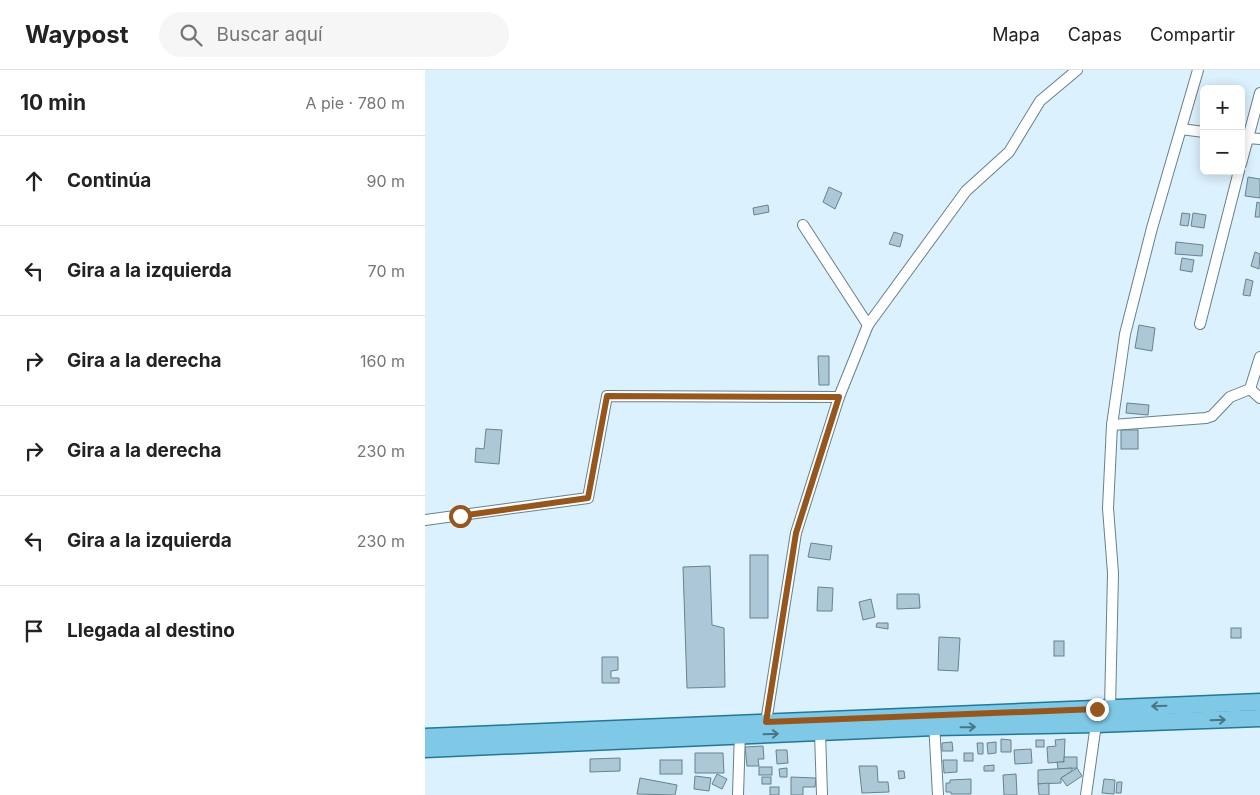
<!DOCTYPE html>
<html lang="es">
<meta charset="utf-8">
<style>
:root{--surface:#fff;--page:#f6f6f6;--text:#222;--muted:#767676;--line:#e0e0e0}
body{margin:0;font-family:Inter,sans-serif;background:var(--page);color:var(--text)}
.controls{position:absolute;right:15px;top:15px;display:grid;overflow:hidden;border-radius:8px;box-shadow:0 2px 12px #0003}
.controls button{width:45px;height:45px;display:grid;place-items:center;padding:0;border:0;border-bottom:1px solid var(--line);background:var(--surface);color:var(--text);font:25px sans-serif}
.stop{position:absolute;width:15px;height:15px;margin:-11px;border:4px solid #96571e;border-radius:50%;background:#fff}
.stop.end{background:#96571e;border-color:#fff;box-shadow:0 1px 5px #0008}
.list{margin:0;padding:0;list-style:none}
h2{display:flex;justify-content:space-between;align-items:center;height:65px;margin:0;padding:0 20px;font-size:21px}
h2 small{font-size:16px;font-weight:400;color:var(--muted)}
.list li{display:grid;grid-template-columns:32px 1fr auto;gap:15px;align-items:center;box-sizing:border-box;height:90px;padding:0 20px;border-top:1px solid var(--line)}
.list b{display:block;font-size:19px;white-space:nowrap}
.list em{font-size:16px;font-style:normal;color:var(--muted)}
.icon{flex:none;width:28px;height:28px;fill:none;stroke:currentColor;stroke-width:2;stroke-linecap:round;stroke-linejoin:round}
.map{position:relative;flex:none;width:835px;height:725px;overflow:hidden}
header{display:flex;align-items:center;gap:30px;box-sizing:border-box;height:70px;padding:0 25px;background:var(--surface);border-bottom:1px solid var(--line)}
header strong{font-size:24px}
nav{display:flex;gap:28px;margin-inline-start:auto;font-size:18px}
.search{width:350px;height:45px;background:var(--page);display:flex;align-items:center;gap:12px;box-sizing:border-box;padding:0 18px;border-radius:28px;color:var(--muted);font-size:19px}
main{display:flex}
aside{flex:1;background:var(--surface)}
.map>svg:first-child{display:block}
</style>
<header>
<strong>Waypost</strong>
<div class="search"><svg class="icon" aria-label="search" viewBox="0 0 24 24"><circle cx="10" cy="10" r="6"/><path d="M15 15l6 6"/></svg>Buscar aquí</div>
<nav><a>Mapa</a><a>Capas</a><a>Compartir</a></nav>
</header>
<main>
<aside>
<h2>10 min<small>A pie · 780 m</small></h2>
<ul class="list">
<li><svg class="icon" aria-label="ahead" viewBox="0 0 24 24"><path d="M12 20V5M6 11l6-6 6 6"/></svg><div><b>Continúa</b></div><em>90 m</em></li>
<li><svg class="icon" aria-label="left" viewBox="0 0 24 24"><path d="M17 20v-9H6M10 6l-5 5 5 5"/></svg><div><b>Gira a la izquierda</b></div><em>70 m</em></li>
<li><svg class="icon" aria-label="right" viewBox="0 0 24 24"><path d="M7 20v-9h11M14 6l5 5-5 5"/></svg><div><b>Gira a la derecha</b></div><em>160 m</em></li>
<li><svg class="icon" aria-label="right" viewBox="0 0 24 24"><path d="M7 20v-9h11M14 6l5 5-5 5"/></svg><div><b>Gira a la derecha</b></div><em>230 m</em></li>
<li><svg class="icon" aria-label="left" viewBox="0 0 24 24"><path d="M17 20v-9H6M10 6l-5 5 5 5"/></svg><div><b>Gira a la izquierda</b></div><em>230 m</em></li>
<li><svg class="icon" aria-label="arrive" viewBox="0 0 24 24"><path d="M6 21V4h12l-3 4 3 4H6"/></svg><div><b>Llegada al destino</b></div></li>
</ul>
</aside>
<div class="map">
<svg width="835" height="725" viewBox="0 0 835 725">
<rect width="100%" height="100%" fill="#dbf1fd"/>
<!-- building -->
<g fill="#acc7d5" stroke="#68828f">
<polygon points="823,107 835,109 835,128 820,126"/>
<polygon points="404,117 417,123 410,139 398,132"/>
<polygon points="832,132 835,133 835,147 830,147"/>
<polygon points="343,135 344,142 329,145 328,138"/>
<polygon points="757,143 765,144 763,156 755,155"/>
<polygon points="768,143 781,145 779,158 766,156"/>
<polygon points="469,162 478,165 475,177 464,174"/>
<polygon points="751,172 778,175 777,186 750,184"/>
<polygon points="830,182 835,184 834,199 826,196"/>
<polygon points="757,188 769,190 767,202 755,200"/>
<polygon points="821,209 828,211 825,226 818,225"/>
<polygon points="714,255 730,258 727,281 710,278"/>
<polygon points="393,286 404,286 404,315 394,315"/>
<polygon points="702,333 724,335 723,345 701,343"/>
<polygon points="61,359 77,360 74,394 50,392 51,378 59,379"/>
<rect x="696" y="360" width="17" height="19"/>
<polygon points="386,473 407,476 405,490 383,487"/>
<rect x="325" y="485" width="18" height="63"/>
<polygon points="285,496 287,555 299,558 300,617 262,618 258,497"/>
<polygon points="393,517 408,518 407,541 392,541"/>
<polygon points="472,524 494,524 495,538 472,539"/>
<polygon points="446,529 450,547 438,550 434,532"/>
<polygon points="452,553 463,553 463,559 451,557"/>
<rect x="806" y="558" width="10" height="10"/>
<polygon points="514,567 535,568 533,601 513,600"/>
<rect x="629" y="571" width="10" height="15"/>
<polygon points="177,587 193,587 193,600 186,601 186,608 194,608 194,613 177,613"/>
<polygon points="576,669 586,670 586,682 576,682"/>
<polygon points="640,669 639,692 623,693 622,677 631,676 630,670"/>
<rect x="611" y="670" width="8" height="7"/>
<polygon points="527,672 528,681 517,681 517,673"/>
<polygon points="571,672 571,683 563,684 562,673"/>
<polygon points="552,673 558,673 558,684 553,684"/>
<polygon points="338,676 339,689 333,689 334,696 322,696 320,677"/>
<polygon points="606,679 607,693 590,694 589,680"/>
<polygon points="351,680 362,680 363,693 352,694"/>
<polygon points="270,683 298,683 299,703 270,703"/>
<rect x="539" y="683" width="9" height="8"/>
<polygon points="639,687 652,687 652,698 633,699 632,692 639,692"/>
<polygon points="195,688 195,701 165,702 165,689"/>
<rect x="235" y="690" width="22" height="14"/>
<polygon points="518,690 532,690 532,702 519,703"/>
<polygon points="569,695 569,701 559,701 559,696"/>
<polygon points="434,696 452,696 453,712 463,712 464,722 437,723"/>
<rect x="334" y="697" width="13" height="8"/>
<polygon points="362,698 362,707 355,707 354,699"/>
<polygon points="647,698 647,701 636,708 636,713 613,714 613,700"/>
<polygon points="652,698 657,706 642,716 636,708"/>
<polygon points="473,701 479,701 480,708 474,709"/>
<polygon points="292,704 302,709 297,719 287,714"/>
<polygon points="591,704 592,725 579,725 578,705"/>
<polygon points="270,706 286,708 284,721 269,719"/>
<rect x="337" y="707" width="9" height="7"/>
<polygon points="366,707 391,708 390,717 378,717 378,725 366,725"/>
<polygon points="215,708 252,715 250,725 212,724"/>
<polygon points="546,709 546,724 526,724 526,722 521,722 521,713 525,713 525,710"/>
<polygon points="679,709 690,710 689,724 677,723"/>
<polygon points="692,712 697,712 696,723 691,723"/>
<polygon points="624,713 624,725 614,725 613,714"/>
<rect x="345" y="717" width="9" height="8"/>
</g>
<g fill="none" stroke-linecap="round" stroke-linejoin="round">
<!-- street casing -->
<g stroke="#67808d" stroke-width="12">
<g id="street">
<polyline points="756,59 779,62"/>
<polyline points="816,67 823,68 835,23"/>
<polyline points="816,94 823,68 835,69"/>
<polyline points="378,155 443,255"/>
<polyline points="775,254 814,101"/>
<polyline points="825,319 835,328"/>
<polyline points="687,355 781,348 787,346 805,327 825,319 835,287"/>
<polyline points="0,450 163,428 182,326 414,327"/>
<polyline points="685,638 688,503 683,438 687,355 700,264 727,158 773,0"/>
<polyline points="341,652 371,463 414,327 443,255 541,121 584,82 615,31 652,0"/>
<polyline points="509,652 513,725"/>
<polyline points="395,662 397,725"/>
<polyline points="313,725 315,661"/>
<polyline points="661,725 671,654"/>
</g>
</g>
<!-- primary casing -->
<g stroke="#237798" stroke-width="19">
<g id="primary">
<polyline points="0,667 835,632"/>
<polyline points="0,679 510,657 671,654 835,648"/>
</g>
</g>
<!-- street -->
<use href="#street" stroke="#fff" stroke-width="10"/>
<!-- primary -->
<use href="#primary" stroke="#7fc9e6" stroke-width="16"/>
</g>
<!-- one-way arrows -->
<defs><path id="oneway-shaft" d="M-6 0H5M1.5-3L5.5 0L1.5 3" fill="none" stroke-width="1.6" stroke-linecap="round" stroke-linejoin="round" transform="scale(1.25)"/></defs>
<g stroke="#4b7586">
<use href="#oneway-shaft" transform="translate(734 636) rotate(178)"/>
<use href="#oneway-shaft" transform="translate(793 650) rotate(-2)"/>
<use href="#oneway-shaft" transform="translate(543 657) rotate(-1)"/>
<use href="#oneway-shaft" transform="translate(346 664) rotate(-2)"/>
</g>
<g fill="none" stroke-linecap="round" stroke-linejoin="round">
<!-- route -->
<polyline stroke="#96571e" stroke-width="6" points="35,446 163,428 182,326 414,327 371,463 341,652 672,639"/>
</g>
</svg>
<div class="controls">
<button>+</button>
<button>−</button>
</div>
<div class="stop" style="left:35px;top:446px"></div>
<div class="stop end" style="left:672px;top:639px"></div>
</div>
</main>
